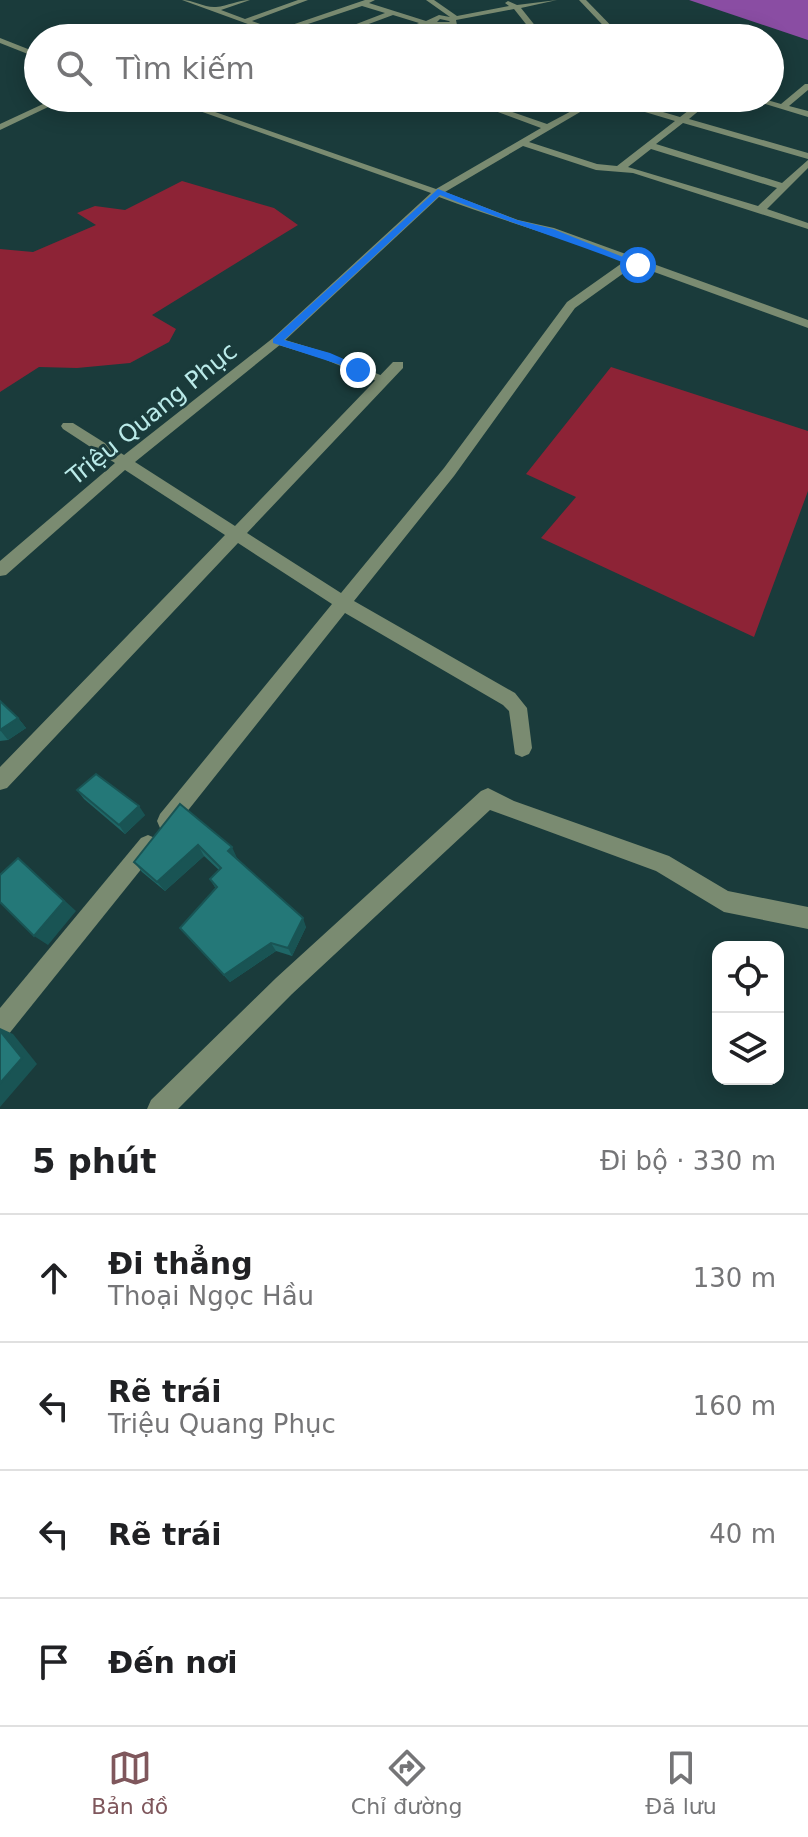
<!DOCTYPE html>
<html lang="vi">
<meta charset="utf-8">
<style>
:root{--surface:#fff;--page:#f6f6f6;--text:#202124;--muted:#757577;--line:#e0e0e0;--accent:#7f575c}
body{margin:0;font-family:"DejaVu Sans",sans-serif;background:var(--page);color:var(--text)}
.controls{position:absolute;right:24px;bottom:24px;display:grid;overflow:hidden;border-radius:16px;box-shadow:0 4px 20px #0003}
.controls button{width:72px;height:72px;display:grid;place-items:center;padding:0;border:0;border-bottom:2px solid var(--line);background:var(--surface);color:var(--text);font:40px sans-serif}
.stop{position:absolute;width:24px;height:24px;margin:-18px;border:6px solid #1a73e8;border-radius:50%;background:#fff}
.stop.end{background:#1a73e8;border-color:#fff;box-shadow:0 2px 8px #0008}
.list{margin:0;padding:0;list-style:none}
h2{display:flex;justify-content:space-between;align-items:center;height:104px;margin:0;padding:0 32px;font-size:34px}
h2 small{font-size:26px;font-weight:400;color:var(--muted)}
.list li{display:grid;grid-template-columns:52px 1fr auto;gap:24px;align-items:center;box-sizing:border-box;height:128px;padding:0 32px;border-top:2px solid var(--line)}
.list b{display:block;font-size:30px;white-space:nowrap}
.list p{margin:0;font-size:26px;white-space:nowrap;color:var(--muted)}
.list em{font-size:26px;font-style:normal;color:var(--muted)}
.icon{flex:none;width:44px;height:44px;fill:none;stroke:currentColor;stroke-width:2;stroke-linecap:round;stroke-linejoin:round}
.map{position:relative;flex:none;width:808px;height:1109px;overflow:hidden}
.search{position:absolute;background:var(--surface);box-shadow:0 4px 20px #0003;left:24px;right:24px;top:24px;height:88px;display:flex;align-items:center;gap:20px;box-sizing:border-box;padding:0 28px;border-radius:44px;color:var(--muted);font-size:30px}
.sheet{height:616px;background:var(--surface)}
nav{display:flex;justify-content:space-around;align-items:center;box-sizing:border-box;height:112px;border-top:2px solid var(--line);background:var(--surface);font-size:22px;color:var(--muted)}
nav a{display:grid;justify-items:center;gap:4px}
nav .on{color:var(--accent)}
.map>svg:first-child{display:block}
</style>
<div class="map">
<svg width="808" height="1109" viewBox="0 0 808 1109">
<rect width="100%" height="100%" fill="#1a3b3b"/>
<!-- green -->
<g fill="#8d2336">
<polygon points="182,181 274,208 298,225 152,315 176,329 169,342 130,363 77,368 39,367 0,392 0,249 33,252 96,225 77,213 95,206 125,210"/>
<polygon points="611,367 808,431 808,491 754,637 541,538 576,497 526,474"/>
</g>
<!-- water -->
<polygon fill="#8a4da3" points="689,0 808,0 808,40"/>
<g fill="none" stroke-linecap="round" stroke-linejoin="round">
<!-- lane -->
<polyline stroke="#7a8b71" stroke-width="7" points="277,341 326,356 383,380"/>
<!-- street -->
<g fill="#7a8b71" fill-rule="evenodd">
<path d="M182 0C193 0 205 8 216 7 228 6 238 0 250 0L221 10 245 19 298 0H308L252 21 277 30 365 0H375L369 3 426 21 439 15 450 17 426 0H434L457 16 509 6 505 3 508 1 517 5 557 0 521 8 545 38H537L514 9 456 20 457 25 441 28 430 24 396 38H385L419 23 393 15 331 38H320L385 13 362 6 284 32 297 38H286ZM440 19 449 21 450 22H437Z"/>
<polygon points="579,0 586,0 623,38 615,38"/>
<polygon points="462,35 465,38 455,38"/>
<polygon points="0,38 38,53 38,58 0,43"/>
<polygon points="805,84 808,84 808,90 789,106 808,111 808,117 746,98 760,98 781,104"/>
<polygon points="56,98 67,98 0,130 0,124"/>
<path d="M163 98H175L436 189 541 128 460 98H472L547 124 596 98H615L680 117 705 98H714L689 119 808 153V159L683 123 656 144 782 183 808 160V168L767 209 808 223V229L633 173 596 170 523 146 445 192 518 220 554 228 808 320V328L635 265 575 308 454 476 354 601 515 693 527 708 532 748 529 754 522 757 515 754 509 711 503 705 345 613 174 828 167 831 160 828 157 821 160 814 332 604 238 543 7 788 0 790V767L225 535 125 470 6 575 0 576V561L115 463 63 429 61 426 63 423H73L124 455 273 338 431 193ZM605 100 675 121 617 166 597 164 529 142 587 108ZM651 149 777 188 758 206 628 167ZM439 197C500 220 563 238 625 261L567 302 444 468 341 593 247 533 403 368V362H393L235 526 135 462 281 344Z"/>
<polygon points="488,788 514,801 669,856 728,891 808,907 808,929 724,912 656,871 490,810 292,994 178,1109 147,1109 151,1100 276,978 481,791"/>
<polygon points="148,835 155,838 158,845 155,852 8,1035 0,1039 0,1008 141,838"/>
</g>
</g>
<!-- wall -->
<g fill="#1f6767">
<polygon points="0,701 18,718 26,728 8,740 0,741"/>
<polygon points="77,790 145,815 125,834 84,799"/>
<polygon points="180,804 237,858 306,927 292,956 276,951 230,982 180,928 216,889 210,879 219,870 204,856 165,891 142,872 134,862"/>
</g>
<!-- shaded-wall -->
<g fill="#195454">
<polygon points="18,718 26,728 8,740 0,730"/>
<polygon points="139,806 145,815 125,834 119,825"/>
<polygon points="198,845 204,856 165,891 157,882"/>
<polygon points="232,847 237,858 234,862 228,851"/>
<polygon points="18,858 76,911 48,945 34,936"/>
<polygon points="303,918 306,927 292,956 288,948"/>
<polygon points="271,943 276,951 230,982 224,975"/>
<polygon points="0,1028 13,1034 37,1064 0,1107"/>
</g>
<!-- building -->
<g fill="#247878" stroke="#195454" stroke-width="2">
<polygon points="0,701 18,718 0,730"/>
<polygon points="96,774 139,806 119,825 77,790"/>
<polygon points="180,804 232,847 228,851 303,918 288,948 271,943 224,975 180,928 217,887 210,879 221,868 198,845 157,882 134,862"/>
<polygon points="18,858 64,901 34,936 0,902 0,875"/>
<polygon points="0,1031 22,1058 0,1083"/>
</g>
<!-- route -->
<path fill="#1a73e8" d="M438 189 517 220 553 229 643 265 635 267C570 241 504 221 440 195L284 340 330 353 362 367V372L273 343V339Z"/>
<g text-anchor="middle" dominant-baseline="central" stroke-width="6" stroke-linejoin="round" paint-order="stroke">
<!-- far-street labels -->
<g font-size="24" fill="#baeae9" stroke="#1a3b3b">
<text transform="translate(152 414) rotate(-39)">Triệu Quang Phục</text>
</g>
</g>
</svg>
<div class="controls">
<button><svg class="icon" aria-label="locate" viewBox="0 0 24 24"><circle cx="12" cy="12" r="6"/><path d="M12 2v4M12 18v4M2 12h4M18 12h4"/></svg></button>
<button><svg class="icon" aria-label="layers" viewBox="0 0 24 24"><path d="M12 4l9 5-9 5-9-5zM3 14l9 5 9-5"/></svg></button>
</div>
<div class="stop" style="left:638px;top:265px"></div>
<div class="stop end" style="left:358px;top:370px"></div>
<div class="search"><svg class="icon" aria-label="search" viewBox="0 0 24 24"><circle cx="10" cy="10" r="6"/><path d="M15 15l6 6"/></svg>Tìm kiếm</div>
</div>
<section class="sheet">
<h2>5 phút<small>Đi bộ · 330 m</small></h2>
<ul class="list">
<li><svg class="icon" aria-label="ahead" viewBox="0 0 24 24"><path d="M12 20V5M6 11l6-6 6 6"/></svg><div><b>Đi thẳng</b><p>Thoại Ngọc Hầu</p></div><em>130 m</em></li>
<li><svg class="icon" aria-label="left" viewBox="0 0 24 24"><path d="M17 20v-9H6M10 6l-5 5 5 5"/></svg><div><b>Rẽ trái</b><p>Triệu Quang Phục</p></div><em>160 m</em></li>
<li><svg class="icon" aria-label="left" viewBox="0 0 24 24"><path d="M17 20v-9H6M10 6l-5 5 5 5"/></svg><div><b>Rẽ trái</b></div><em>40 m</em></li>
<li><svg class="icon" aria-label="arrive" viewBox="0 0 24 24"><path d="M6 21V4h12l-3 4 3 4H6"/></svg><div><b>Đến nơi</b></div></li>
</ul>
</section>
<nav>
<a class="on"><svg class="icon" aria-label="map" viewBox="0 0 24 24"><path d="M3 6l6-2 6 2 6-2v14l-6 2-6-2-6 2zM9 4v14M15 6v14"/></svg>Bản đồ</a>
<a><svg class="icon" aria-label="directions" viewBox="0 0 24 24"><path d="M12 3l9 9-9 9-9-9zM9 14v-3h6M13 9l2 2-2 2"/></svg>Chỉ đường</a>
<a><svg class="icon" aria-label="saved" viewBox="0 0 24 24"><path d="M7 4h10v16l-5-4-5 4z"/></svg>Đã lưu</a>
</nav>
